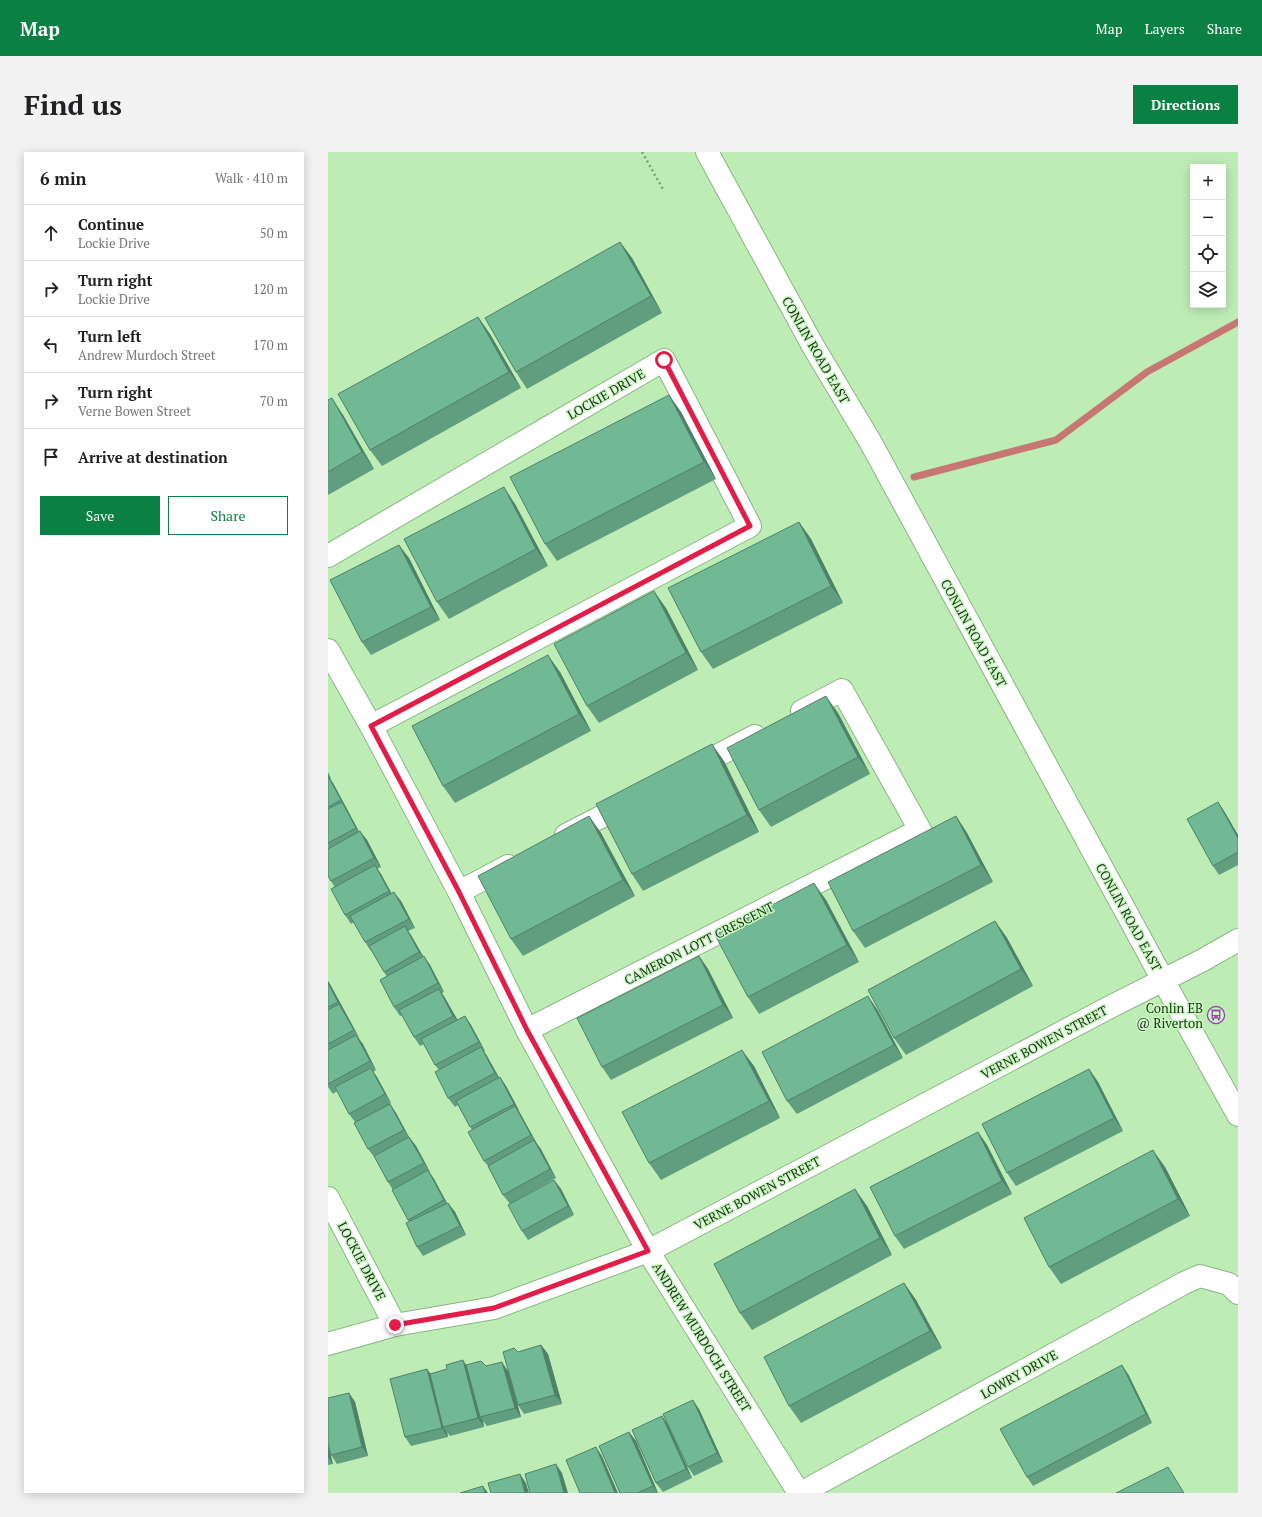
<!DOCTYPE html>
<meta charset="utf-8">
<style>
:root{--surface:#fff;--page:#f2f2f2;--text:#202124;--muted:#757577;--line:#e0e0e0;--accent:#0b8043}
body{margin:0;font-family:"PT Serif",serif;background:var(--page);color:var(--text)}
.controls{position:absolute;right:12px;top:12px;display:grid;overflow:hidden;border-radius:0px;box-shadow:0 2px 10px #0003}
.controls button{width:36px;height:36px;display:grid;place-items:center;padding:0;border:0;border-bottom:1px solid var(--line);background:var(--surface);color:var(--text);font:20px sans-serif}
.stop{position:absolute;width:12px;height:12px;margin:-9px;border:3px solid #e11d48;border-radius:50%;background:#fff}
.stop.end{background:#e11d48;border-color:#fff;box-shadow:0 1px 4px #0008}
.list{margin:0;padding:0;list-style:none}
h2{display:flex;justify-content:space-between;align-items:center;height:52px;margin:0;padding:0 16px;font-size:17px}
h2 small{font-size:13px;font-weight:400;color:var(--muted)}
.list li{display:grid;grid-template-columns:26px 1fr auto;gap:12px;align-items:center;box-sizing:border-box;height:56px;padding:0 16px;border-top:1px solid var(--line)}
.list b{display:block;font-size:15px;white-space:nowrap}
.list p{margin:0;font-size:13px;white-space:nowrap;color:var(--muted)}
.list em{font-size:13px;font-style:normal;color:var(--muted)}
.actions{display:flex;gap:8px;padding:12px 16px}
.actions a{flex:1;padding:9px 0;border:1px solid var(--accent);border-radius:0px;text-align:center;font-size:14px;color:var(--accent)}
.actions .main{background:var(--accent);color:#fff}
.icon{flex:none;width:22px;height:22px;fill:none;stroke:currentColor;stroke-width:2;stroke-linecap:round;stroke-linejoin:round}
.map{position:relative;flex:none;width:910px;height:1341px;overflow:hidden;border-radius:0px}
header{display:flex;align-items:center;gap:24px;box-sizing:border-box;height:56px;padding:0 20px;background:var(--accent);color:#fff}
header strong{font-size:19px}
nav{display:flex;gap:22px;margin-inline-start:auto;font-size:14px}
.intro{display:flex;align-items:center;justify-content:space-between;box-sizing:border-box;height:96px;padding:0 24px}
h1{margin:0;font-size:28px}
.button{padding:10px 18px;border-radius:0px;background:var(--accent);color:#fff;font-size:14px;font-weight:700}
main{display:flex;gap:24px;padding:0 24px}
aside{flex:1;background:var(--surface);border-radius:0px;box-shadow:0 2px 10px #0003}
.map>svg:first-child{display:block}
</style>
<header>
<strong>Map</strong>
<nav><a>Map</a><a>Layers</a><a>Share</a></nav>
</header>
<div class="intro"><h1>Find us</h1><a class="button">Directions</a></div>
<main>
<aside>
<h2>6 min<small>Walk · 410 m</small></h2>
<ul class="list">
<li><svg class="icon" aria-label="ahead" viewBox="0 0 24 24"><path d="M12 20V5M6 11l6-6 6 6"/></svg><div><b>Continue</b><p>Lockie Drive</p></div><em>50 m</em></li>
<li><svg class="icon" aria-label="right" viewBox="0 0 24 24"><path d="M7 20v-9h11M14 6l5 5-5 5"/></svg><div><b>Turn right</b><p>Lockie Drive</p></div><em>120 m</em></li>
<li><svg class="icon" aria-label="left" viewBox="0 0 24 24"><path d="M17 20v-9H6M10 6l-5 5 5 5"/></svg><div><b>Turn left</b><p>Andrew Murdoch Street</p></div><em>170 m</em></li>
<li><svg class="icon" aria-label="right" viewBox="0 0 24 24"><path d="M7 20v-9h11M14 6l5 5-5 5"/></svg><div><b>Turn right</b><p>Verne Bowen Street</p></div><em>70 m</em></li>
<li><svg class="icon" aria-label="arrive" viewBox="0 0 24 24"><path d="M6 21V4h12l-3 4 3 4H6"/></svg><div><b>Arrive at destination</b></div></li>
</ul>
<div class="actions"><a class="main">Save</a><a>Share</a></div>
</aside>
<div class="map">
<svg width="910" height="1341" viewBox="0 0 910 1341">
<rect width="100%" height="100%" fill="#bdedb5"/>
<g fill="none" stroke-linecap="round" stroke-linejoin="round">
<!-- stream -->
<polyline stroke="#c87674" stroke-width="7" points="586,325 728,288 819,220 910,170"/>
<!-- street casing -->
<g stroke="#88b681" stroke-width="24">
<g id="street">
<polyline points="0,404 336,208 422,374 43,574"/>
<polyline points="0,498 43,574 131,740 199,878 320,1099 471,1341"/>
<polyline points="364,617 427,584"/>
<polyline points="238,683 302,650"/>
<polyline points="131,740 180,714"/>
<polyline points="199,878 592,678 514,538 474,559"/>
<polyline points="0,1046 67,1173"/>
<polyline points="0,1192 67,1173 166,1156 320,1099 780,856 875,808 910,788"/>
<polyline points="473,1341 856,1131 872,1124 901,1132 910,1141"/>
</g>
</g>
<!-- secondary casing -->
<g stroke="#88b681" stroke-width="24">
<polyline id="secondary" points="379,0 485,194 543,291 835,828 910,963"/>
</g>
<!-- path -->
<polyline stroke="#7b9f75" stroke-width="2.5" stroke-dasharray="2 3" stroke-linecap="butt" points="314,0 336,39"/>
<!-- street -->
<use href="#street" stroke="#fff" stroke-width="22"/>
<!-- secondary -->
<use href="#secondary" stroke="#fff" stroke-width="22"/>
</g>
<!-- wall -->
<g fill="#619e80">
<polygon points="292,90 304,106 334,161 199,237 188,220"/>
<polygon points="150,165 162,182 193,236 54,314 42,298"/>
<polygon points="341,243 353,260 388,327 229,409 217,392"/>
<polygon points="0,248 15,263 46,317 0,343"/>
<polygon points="187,352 220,414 121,467 109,450"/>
<polygon points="471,370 483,387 515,451 385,517 373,500"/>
<polygon points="81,406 112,468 43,503 34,490"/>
<polygon points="338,456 370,518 271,571 259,554"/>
<polygon points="232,520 263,579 127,651 115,634"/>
<polygon points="510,561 542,622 443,675 431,658"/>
<polygon points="396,609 431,680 315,739 304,722"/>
<polygon points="0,620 3,626 2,627 5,631 31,680 39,688 53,715 49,717 53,722 64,742 73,749 87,776 80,779 95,805 102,813 116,840 114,841 117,846 129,868 137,864 143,873 157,899 156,900 159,904 171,925 172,925 178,934 192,961 228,1026 182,1052 175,1043 160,1014 156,1009 144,978 130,953 127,955 120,946 111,918 107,913 96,892 92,894 86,885 74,863 72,864 66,855 59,825 44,799 43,799 37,790 26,770 23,772 17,763 6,734 0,724"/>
<polygon points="890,650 896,659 910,683 910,713 891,723 885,714"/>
<polygon points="261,664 273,681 307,744 195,804 183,787"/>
<polygon points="628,664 639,681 665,730 537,796 525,779"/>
<polygon points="498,748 531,810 431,862 420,845"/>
<polygon points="667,769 679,786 705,834 578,903 566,886"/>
<polygon points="371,804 380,817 405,866 283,928 274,915"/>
<polygon points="0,829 48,918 45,920 49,925 63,951 62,952 68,961 81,985 88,994 102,1020 101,1020 106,1027 119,1051 120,1051 127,1060 138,1083 95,1104 89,1095 81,1070 65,1038 60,1030 47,1006 40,997 27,970 21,962 9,939 5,942 0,935"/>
<polygon points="549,857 575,906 469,962 459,949"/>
<polygon points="426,914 452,966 333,1028 321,1011"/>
<polygon points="761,917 770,930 795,979 688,1034 679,1021"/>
<polygon points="650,980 659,993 684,1042 576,1097 567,1084"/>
<polygon points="837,1015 862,1064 733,1132 721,1115"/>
<polygon points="226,1028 233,1037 246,1063 200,1088 194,1079"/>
<polygon points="539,1054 564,1103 424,1178 412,1161"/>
<polygon points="576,1131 588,1148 614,1196 473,1271 461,1254"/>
<polygon points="213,1193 220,1202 234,1252 196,1262 190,1253 184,1233 193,1265 159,1274 155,1269 156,1275 122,1284 119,1280 120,1285 83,1294 77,1285 102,1222 138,1213 158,1214 180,1218 190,1200"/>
<polygon points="800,1222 824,1271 705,1334 699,1325"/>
<polygon points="21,1241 27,1250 40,1304 9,1312 3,1303"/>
<polygon points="371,1257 395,1310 366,1324 360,1315"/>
<polygon points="334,1264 340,1273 364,1326 335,1340 328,1331"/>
<polygon points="301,1280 308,1289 330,1341 292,1341"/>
<polygon points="0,1293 5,1312 0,1313"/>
</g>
<!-- shaded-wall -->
<g fill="#4f8168">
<polygon points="292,90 304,106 334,161 323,144"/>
<polygon points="150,165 162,182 193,236 181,220"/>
<polygon points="341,243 353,260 388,327 376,310"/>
<polygon points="4,246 15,263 46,317 34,300"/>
<polygon points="176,335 187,352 220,414 208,397"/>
<polygon points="471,370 483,387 515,451 503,434"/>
<polygon points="71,393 81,406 112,468 103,455"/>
<polygon points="326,439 338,456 370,518 358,501"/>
<polygon points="220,503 232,520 263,579 251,562"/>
<polygon points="498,544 510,561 542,622 530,605"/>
<polygon points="384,592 396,609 431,680 419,663"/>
<polygon points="0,623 5,631 34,685 28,676"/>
<polygon points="890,650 896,659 910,683 910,686"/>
<polygon points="261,664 273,681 307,744 295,728"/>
<polygon points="628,664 639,681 665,730 653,713"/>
<polygon points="32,679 39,688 53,715 46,706"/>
<polygon points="47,713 53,722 67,748 61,739"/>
<polygon points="486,731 498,748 531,810 519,793"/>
<polygon points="66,740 73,749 87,776 81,767"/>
<polygon points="667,769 679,786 705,834 693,817"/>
<polygon points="77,774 83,783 98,809 91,800"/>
<polygon points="96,804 102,813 116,840 110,831"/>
<polygon points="371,804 380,817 405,866 395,853"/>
<polygon points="0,829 2,832 32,887 26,878 10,850 0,831"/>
<polygon points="111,837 117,846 132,872 125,864"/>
<polygon points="540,844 549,857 575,906 566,893"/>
<polygon points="137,864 143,873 157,899 151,890"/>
<polygon points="28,883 35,892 48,918 42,909"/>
<polygon points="153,895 159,904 173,930 167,921"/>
<polygon points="414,898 426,914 452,966 441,949"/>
<polygon points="43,916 49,925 63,951 57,942"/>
<polygon points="761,917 770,930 795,979 786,966"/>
<polygon points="172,925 178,934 192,960 186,952"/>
<polygon points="62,952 68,961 82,987 76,978"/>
<polygon points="187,954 193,963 209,992 203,983"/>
<polygon points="650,980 659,993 684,1042 674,1029"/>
<polygon points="81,985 88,994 102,1020 96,1011"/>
<polygon points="206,988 213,997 228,1026 222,1017"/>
<polygon points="825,998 837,1015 862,1064 850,1047"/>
<polygon points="100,1018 106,1027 122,1057 116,1048"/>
<polygon points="226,1028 233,1037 246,1063 240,1054"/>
<polygon points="527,1037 539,1054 564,1103 552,1086"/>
<polygon points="120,1051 127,1060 138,1083 132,1074"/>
<polygon points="576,1131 588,1148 614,1196 602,1179"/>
<polygon points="213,1193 220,1202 234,1252 227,1243"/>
<polygon points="135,1208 141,1217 152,1265 155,1269 156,1275 150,1266"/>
<polygon points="174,1210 180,1219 193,1265 187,1256"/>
<polygon points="794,1213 800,1222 824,1271 818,1262"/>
<polygon points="99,1217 106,1226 115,1275 119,1280 120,1285 114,1276"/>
<polygon points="21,1241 27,1250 40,1304 34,1295"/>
<polygon points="365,1248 371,1257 395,1310 389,1301"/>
<polygon points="334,1264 340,1273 364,1326 358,1317"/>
<polygon points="301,1280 308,1289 330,1341 325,1334"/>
<polygon points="0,1293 5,1312 0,1305"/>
<polygon points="268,1295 274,1304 290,1341 287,1341"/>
<polygon points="228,1312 234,1321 240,1341 236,1341"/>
<polygon points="192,1322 198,1331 201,1341 197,1341"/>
<polygon points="155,1334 160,1341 157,1341"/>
</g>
<!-- building -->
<g fill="#71b895" stroke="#4f8168">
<polygon points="292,90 323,144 188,220 157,166"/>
<polygon points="150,165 181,220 42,298 10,242"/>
<polygon points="341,243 376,310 217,392 182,325"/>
<polygon points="4,246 34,300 0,320 0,248"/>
<polygon points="176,335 208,397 109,450 76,387"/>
<polygon points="471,370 503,434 373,500 340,436"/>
<polygon points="71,393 103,455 34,490 2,428"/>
<polygon points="326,439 358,501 259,554 226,492"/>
<polygon points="220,503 251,562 115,634 84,574"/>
<polygon points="498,544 530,605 431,658 399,596"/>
<polygon points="384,592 419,663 304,722 268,652"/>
<polygon points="0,624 13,648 0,655"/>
<polygon points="14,650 28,676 0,691 0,657"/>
<polygon points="890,650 910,686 910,700 885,714 859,667"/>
<polygon points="261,664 295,728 183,787 150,724"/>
<polygon points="628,664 653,713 525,779 500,730"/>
<polygon points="32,679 46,706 3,729 0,724 0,697"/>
<polygon points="47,713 61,739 17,763 3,737"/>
<polygon points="486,731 519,793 420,845 387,783"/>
<polygon points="66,740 81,767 37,790 22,764"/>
<polygon points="667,769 693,817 566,886 540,838"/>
<polygon points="77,774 91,800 56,820 41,794"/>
<polygon points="96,804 110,831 66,855 52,828"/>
<polygon points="371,804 395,853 274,915 249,866"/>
<polygon points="0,831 10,850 0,855"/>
<polygon points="111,837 125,864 86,885 71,858"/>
<polygon points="540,844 566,893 459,949 434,900"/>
<polygon points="11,852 26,878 0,892 0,858"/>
<polygon points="137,864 151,890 107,913 93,887"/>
<polygon points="28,883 42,909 0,932 0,898"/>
<polygon points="153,895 167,921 120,946 107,920"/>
<polygon points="414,898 441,949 321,1011 294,960"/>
<polygon points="43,916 57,942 21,962 7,935"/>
<polygon points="761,917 786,966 679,1021 654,972"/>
<polygon points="172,925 186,952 142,975 128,949"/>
<polygon points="62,952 76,978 40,997 26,971"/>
<polygon points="187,954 203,983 156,1009 140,980"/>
<polygon points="650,980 674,1029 567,1084 542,1035"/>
<polygon points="81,985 96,1011 60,1030 46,1004"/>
<polygon points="206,988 222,1017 175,1043 160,1014"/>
<polygon points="825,998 850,1047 721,1115 696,1066"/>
<polygon points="100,1018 116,1048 80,1068 64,1038"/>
<polygon points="226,1028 240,1054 194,1079 180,1053"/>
<polygon points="527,1037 552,1086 412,1161 386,1112"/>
<polygon points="120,1051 132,1074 89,1095 78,1071"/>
<polygon points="576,1131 602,1179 461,1254 436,1205"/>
<polygon points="213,1193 227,1243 190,1253 175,1200 186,1196 190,1200"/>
<polygon points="135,1208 150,1266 115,1275 102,1222 119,1217 118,1213"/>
<polygon points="153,1209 158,1214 174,1210 187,1256 152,1265 138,1213"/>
<polygon points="794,1213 818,1262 699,1325 672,1277"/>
<polygon points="99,1217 114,1276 77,1285 62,1227"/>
<polygon points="21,1241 34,1295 3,1303 0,1291 0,1246"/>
<polygon points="365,1248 389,1301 360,1315 335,1262"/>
<polygon points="334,1264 358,1317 328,1331 304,1278"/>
<polygon points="301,1280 325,1334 309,1341 292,1341 271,1294"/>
<polygon points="268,1295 287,1341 252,1341 238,1308"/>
<polygon points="228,1312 236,1341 202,1341 197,1322"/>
<polygon points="840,1315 856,1341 788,1341"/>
<polygon points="192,1322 197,1341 163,1341 160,1331"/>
<polygon points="155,1334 157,1341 132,1341"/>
</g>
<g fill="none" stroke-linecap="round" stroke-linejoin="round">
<!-- route -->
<polyline stroke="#e11d48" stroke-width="5" points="67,1173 166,1156 320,1099 199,878 131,740 43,574 422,374 336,208"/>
</g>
<!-- icons -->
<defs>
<g id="bus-ring" transform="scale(0.9)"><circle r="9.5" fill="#cafac2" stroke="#9d43ae" stroke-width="1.5"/><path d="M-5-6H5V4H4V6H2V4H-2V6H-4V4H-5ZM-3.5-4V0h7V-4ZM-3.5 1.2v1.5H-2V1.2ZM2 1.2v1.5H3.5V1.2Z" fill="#9d43ae"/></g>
</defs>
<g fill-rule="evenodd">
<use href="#bus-ring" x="888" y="863"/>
</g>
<g text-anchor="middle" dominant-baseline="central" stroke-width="3" stroke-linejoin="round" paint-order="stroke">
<!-- street labels -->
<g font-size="13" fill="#1b2d18" stroke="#cafac2">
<text transform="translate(488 198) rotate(60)">CONLIN ROAD EAST</text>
<text transform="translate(278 242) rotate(-30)">LOCKIE DRIVE</text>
<text transform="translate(646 481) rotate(61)">CONLIN ROAD EAST</text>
<text transform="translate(801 765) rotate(61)">CONLIN ROAD EAST</text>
<text transform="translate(371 791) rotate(-27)">CAMERON LOTT CRESCENT</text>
<text transform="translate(716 890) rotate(-28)">VERNE BOWEN STREET</text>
<text transform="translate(429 1041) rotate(-28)">VERNE BOWEN STREET</text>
<text transform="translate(34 1109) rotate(62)">LOCKIE DRIVE</text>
<text transform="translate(374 1185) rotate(58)">ANDREW MURDOCH STREET</text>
<text transform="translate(691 1222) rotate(-29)">LOWRY DRIVE</text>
</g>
<!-- poi labels -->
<g font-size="13" fill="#1b2d18" stroke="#cafac2" text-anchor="end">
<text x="875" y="856">Conlin EB<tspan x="875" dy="15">@ Riverton</tspan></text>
</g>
</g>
</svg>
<div class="controls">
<button>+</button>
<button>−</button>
<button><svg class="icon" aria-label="locate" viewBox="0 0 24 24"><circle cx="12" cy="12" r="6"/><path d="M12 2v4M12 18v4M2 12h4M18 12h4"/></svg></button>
<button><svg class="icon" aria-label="layers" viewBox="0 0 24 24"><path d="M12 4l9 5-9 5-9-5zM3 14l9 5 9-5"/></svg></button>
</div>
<div class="stop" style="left:336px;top:208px"></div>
<div class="stop end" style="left:67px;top:1173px"></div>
</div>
</main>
